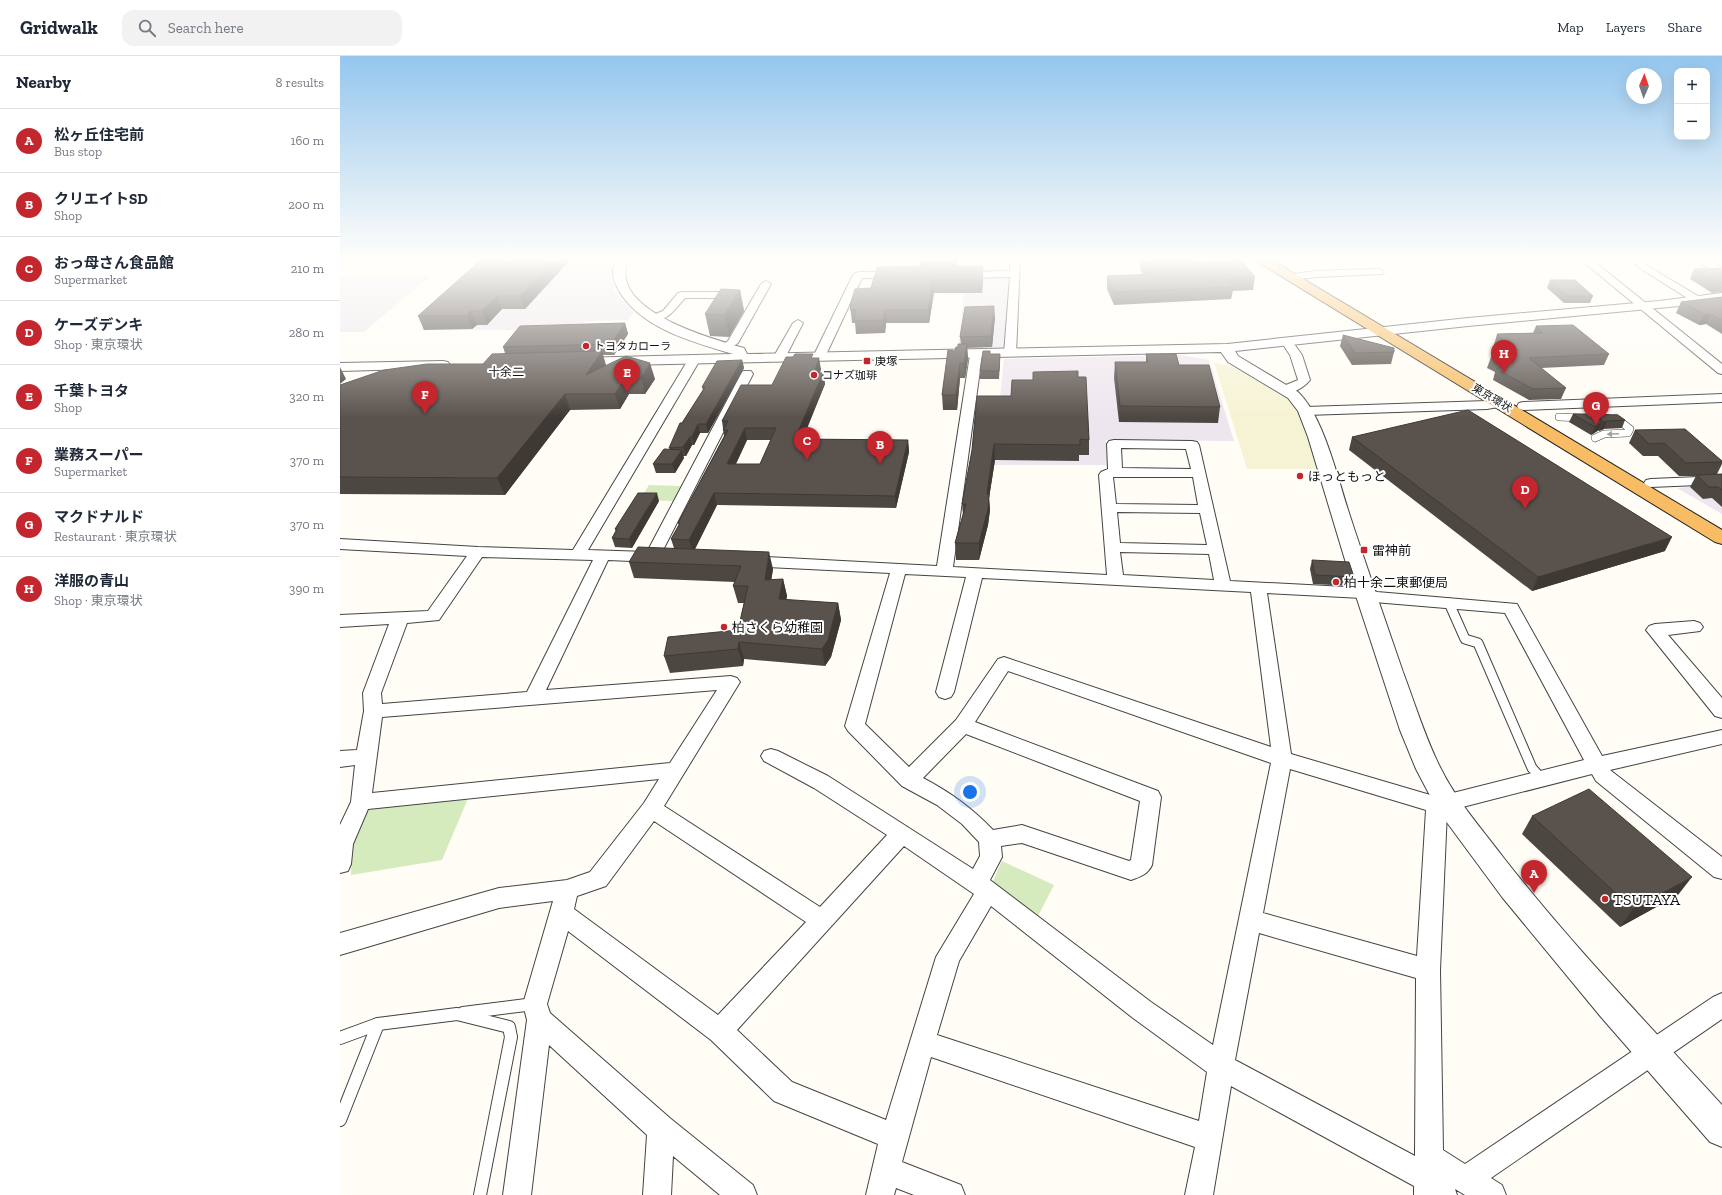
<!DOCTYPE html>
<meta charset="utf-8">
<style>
:root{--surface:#fff;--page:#f2f2f3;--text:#1f2937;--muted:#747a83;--line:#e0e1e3;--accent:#c4262e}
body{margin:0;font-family:"Zilla Slab","Noto Sans JP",serif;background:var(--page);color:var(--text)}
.controls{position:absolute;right:12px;top:12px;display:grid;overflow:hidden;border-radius:8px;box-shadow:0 4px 16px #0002}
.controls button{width:36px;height:36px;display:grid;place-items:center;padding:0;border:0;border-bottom:1px solid var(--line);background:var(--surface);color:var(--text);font:20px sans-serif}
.compass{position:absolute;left:1286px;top:12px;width:36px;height:36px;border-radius:50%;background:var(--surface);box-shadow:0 4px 16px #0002;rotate:2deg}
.you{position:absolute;left:630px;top:736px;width:14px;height:14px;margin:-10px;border:3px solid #fff;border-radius:50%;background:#1a73e8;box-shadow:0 0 0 6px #1a73e833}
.badge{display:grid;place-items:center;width:26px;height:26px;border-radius:50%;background:var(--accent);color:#fff;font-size:13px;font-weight:700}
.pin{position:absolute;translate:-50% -33px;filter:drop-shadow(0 1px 2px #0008)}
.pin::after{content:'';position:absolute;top:21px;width:14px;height:12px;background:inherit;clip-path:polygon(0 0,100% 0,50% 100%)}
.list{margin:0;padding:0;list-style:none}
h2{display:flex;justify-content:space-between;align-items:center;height:52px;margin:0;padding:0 16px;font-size:17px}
h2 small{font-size:13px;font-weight:400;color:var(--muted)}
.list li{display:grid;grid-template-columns:26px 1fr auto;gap:12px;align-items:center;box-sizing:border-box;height:64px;padding:0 16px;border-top:1px solid var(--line)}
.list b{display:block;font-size:15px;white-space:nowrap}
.list p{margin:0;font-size:13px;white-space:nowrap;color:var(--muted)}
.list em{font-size:13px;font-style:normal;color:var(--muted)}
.icon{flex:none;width:22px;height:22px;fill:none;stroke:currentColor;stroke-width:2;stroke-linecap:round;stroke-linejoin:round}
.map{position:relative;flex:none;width:1382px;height:1139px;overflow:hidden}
header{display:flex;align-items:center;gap:24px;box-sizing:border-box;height:56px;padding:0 20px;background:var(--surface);border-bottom:1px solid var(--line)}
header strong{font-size:19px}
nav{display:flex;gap:22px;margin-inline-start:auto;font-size:14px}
.search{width:280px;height:36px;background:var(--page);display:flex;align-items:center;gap:10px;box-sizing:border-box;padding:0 14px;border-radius:12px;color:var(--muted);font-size:15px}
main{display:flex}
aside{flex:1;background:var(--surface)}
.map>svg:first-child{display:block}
</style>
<header>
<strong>Gridwalk</strong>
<div class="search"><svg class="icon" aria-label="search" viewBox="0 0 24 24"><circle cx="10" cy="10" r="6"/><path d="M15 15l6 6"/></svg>Search here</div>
<nav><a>Map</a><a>Layers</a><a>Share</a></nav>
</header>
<main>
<aside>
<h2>Nearby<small>8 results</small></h2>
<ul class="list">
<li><span class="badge">A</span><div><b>松ヶ丘住宅前</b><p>Bus stop</p></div><em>160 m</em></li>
<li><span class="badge">B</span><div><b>クリエイトSD</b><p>Shop</p></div><em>200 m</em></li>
<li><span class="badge">C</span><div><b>おっ母さん食品館</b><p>Supermarket</p></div><em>210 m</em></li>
<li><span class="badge">D</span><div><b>ケーズデンキ</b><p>Shop · 東京環状</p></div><em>280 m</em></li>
<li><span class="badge">E</span><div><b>千葉トヨタ</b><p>Shop</p></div><em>320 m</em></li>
<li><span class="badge">F</span><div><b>業務スーパー</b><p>Supermarket</p></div><em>370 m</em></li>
<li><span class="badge">G</span><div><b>マクドナルド</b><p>Restaurant · 東京環状</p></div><em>370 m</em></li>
<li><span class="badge">H</span><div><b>洋服の青山</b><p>Shop · 東京環状</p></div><em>390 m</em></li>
</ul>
</aside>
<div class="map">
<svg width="1382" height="1139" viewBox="0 0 1382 1139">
<rect width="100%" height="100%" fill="#fffdf5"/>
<!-- industrial -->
<g fill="#eee6ef">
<polygon points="157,203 213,203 210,206 272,207 270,211 275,236 294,256 288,264 246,265 238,274 80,274"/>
<polygon points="0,220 90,220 24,276 0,276"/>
<polygon points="607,220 670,220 665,294 618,295 624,238 602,238"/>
<polygon points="840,299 869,304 894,385 766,384 767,409 653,409 664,303"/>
<polygon points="1382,428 1382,458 1337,432 1376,428"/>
</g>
<!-- farmland -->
<polygon fill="#f6f3d4" points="874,306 905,315 945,340 953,348 962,359 978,413 907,413"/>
<!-- green -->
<g fill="#d5ebbd">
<polygon points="309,429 342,430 334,445 300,444"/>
<polygon points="129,740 102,804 11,819 12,782 26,750"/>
<polygon points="662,805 714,829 697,862 656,834 653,825"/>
</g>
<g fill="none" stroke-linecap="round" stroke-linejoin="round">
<!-- service-far2 casing -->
<g stroke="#444" stroke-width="8">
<g id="service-far2">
<polyline points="1219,361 1242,362"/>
<polyline points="1255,382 1264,378 1288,377 1290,373 1276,362"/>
</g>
</g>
<!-- service-far1 casing -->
<g stroke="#444" stroke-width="11">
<polyline id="service-far1" points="1109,547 1125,583 1138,587 1192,712 1201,722"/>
</g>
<!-- service casing -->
<g stroke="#444" stroke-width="14">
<g id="service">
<polyline points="123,957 194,948"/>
<polyline points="0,982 38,968 117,958 169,971 171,981 140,1139"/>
<polyline points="0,1064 38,968"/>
</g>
</g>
<!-- minor casing -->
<g stroke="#444" stroke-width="2">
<g id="minor">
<polygon points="0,203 10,203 0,209"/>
<polygon points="670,203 680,203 676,298 674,300 666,300 664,298 670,221 620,222 615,219 620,216 670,215"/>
<polygon points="1240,203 1251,203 1382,308 1382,318 1378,317"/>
<polygon points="1366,204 1382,211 1382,218 1363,209 1361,207"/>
<polygon points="1301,206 1363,243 1364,245 1363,247 1355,247 1298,211 1296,209 1298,207"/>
<path d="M1039 213 1044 216 1042 218 976 221 953 224 948 221C956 213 1024 214 1039 213Z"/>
<polygon points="518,216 557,216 562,219 557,222 522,222 485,301 483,303 475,303 473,301 513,219"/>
<polygon points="426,225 431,228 398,287 389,293 381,293 379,291 388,285 421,228"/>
<path d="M342 236H385L390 239 385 242H345C336 252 326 268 310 264L309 262 310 260 323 255 338 237Z"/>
<polygon points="458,264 463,267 445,302 443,304 435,304 433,302 453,267"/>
<path d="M948 284 952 285 962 299 970 324C964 332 951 339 941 337L939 334 941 331 958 324 950 299 942 287Z"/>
<path d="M636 296 640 297 642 299 613 511 767 519 759 419 761 416 768 413 767 388 769 385 774 384 852 385 857 386 859 389 890 525 1025 532 1037 536 1177 548 1262 700 1382 674V688L1270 714 1382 801V823L1374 821 1256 725 1252 718 1107 755 1100 914 1103 1094 1125 1108 1373 941 1382 937V963L1151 1122 1162 1129 1166 1139H1125L1115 1133 1117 1139H1074V1130L891 1030 873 1139H845L855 1091 591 1001 562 1106 621 1129 625 1139H574L556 1132 554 1139H526L538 1088 434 1045 371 984 228 875 207 948 210 957 331 1063 413 1129 417 1139H380L333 1100 331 1139H303L307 1079 209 989 191 1139H163L187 964 183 948 213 845 159 852 0 899V877L159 832 227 824 250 816 304 747 319 723 28 753 13 788 11 808 8 815 0 817V769L11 746 15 709 0 711V695L17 694 24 655 23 637 49 568 0 571V559L88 555 127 500 0 493V483L138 491 233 494 348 304 350 302H358L360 304 248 494 307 496 401 318 403 315H411L413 318 321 498 323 501 321 504 315 506 268 504 206 634 391 620 397 622 400 626 324 750 480 851 547 779 474 732 424 705 421 700 424 695 431 693 438 695 488 720 633 813 640 800 639 786 622 768 597 749 562 730 508 675 505 670 550 517 409 510 403 508 401 505 403 502 409 500 597 510 630 299 632 297ZM781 392 846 393 851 413 782 412ZM773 421H853L858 449 776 448ZM777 456 860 457 867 489 780 487ZM780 496 869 498 874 524 783 519ZM142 501 253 504 187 636 42 648 41 637 67 567 99 564ZM565 518 626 521 596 636 599 641 605 643 611 641 614 636 642 522 911 536 931 691 664 601 658 603 616 664 569 711 525 668ZM927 537 1022 542 1034 546 1165 557 1244 704 1097 741 951 698ZM668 615 931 707 873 989 811 946 650 824 662 801 661 790 682 787 791 824C800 821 808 818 812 809L821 741 818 735 635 666ZM377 634 330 707 32 737 42 661ZM626 678 800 745 791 804 789 805 682 769 653 774C631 751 611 737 583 722ZM950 713 1086 754 1077 900 923 857ZM314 765 466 866 378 959 234 853 237 840 266 830ZM564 790 634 838 596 901 546 1064 452 1026 397 974ZM651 850 793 962 867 1016 859 1065 597 979 619 905ZM919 877 1076 922 1075 1100 895 1004Z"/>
<polygon points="1382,338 1382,346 1183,354 1179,353 1177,350 1179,347 1183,346"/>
<polygon points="1160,343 1164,344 1166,347 1164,350 1147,353 966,359 962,358 960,355 962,352 966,351 1147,345"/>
<polygon points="1382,420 1382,428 1311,431 1306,430 1304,427 1306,424 1311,423"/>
<polygon points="1354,565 1360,567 1363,571 1360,575 1328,579 1382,642 1382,662 1375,660 1306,574 1309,570 1315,568"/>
</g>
</g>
<!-- tertiary casing -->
<g stroke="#444" stroke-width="2">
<g id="tertiary">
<path d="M276 203H288C286 211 284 218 287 227 299 262 372 283 404 292L407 298 887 288 1128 262 1319 245 1382 237V245L1350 249 1128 270 895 295 898 300 958 336C984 361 998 424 1010 460 1027 512 1045 564 1063 616 1075 648 1085 681 1100 711 1116 744 1141 772 1163 801 1231 888 1308 968 1382 1049V1091L1370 1086 1261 961 1162 841 1097 753 1076 713 1060 674 1015 537 968 381 958 355 948 342 888 306 881 296 237 310 232 309 230 306 232 303 237 302 393 298C353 286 302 273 279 235 276 229 272 222 273 215 273 211 275 207 276 203Z"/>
<polygon points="103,305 108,306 110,309 108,312 0,315 0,307"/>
</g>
</g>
<!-- trunk casing -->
<g stroke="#222" stroke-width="2">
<polygon id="trunk" points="916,203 930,203 1382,474 1382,488 1375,486 918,206"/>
</g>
<!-- service-far2 -->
<use href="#service-far2" stroke="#fff" stroke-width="7"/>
<!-- service-far1 -->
<use href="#service-far1" stroke="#fff" stroke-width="9"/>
<!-- service -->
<use href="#service" stroke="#fff" stroke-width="12"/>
<!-- minor -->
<use href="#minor" fill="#fff" fill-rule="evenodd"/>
<!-- tertiary -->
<use href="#tertiary" fill="#fff" fill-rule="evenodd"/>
<!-- trunk -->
<use href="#trunk" fill="#f7bc64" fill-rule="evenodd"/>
</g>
<!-- wall -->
<g fill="#4d4742" fill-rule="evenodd">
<polygon points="142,203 247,203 231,203 185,253 162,253 147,269 137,269 132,273 84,274 78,260"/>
<polygon points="581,203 618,203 617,210 643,223 642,237 594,237 589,267 546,267 545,277 516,278 515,267 512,267 510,249 531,232 579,211 579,208"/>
<polygon points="800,203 853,203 855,206 915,221 913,234 893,235 891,243 774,249 767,233 767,220 803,219 800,213"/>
<polygon points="1382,212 1382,236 1372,237 1350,223 1354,213"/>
<polygon points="1210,224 1253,240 1250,247 1224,247 1207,232"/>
<polygon points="400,234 404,255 389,281 370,280 365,258"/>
<polygon points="1382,241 1382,278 1366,268 1359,269 1336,257 1341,246"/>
<polygon points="655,261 652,291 627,292 628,303 625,322 620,322 617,354 603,354 602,339 615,295 621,288 620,281"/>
<polygon points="285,267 288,278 274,299 263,299 266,309 315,323 305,338 289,338 280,353 230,354 165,439 0,438 0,329 143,308 165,297 163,291"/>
<polygon points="1196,270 1269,298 1264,309 1201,312 1226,332 1221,343 1189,344 1153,324 1155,316 1147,312 1151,301 1163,298 1154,289 1157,278 1193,277"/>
<polygon points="1003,279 1054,296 1051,308 1012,309 1000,290"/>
<polygon points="651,298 660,298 660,306 659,323 640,323 640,315"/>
<polygon points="806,298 839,309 880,351 878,367 779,366 774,322 775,306 806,306"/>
<path d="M474 302 481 313 480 317H483L485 328 462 383 568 384 569 396 556 452 377 449 355 493 433 513 431 524 443 523 447 540 446 544 498 547 501 564 491 601 485 610 404 603 403 610 330 617 324 600 398 574 404 547H398L393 530 395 526 294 522 289 506 334 492 331 483 339 469 338 467 384 380 382 365 432 329ZM407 384H431L420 408H396Z"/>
<polygon points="402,304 404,312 368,377 360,377 354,389 352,389 346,400 343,400 344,402 335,417 316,417 313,408 330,393 329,392 342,367 363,334 362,331"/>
<polygon points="738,321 749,384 749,399 739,399 739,405 655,404 649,442 650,454 648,469 639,504 616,504 615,487 623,459 622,448 671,340 693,324"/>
<polygon points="1233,358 1254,359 1255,358 1285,364 1282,372 1264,373 1259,375 1259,374 1251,379 1229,366"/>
<polygon points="1295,374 1382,405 1382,408 1377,418 1382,418 1382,451 1372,442 1363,443 1350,431 1356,420 1339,420 1318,400 1303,400 1289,387"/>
<polygon points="1012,381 1325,495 1192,535 1009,394"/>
<polygon points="319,445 292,492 275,491 272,482 276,476 275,473"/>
<polygon points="972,504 1014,521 1011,530 973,528 970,513"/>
<polygon points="1192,760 1338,839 1280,871 1182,778"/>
</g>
<!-- shaded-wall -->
<g fill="#3f3936">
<polygon points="215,203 231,203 185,253 180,240"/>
<polygon points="643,210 643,223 642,237 642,224"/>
<polygon points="593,224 594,237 589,267 588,254"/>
<polygon points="400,234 404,255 389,281 384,259"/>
<polygon points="157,240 162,253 147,269 142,255"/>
<polygon points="654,250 655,261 652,291 651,280"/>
<polygon points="545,254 546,267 545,277 544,264"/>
<polygon points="131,255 137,269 132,273 127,260"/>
<polygon points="1364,258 1371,258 1366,268 1359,269"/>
<polygon points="285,267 288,278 274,299 271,288"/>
<polygon points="627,288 628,303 625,322 624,308"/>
<polygon points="262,295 266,311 246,319"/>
<polygon points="479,302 481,313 476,328 474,317"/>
<polygon points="402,304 404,312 368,377 366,368"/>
<polygon points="310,307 315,323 305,338 301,322"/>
<polygon points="620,307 620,322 617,354 616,339"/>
<polygon points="0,311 6,323 0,328"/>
<polygon points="483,317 485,328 458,395 455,383"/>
<polygon points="285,322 289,338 280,353 275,338"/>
<polygon points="225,338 230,354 165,439 157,422"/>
<polygon points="1267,365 1264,373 1259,375 1263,366"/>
<polygon points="1262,366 1259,374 1251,379 1255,371"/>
<polygon points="358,368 360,377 354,389 352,381"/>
<polygon points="405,372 407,384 390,420 387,408"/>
<polygon points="350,381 352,389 346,400 343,391"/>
<polygon points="568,384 569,396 556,452 555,440"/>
<polygon points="654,388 655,404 649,442 650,454 648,469 639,504 639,487"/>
<polygon points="342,394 344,402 335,417 332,408"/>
<polygon points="317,437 319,445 292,492 289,483"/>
<polygon points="374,437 377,449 353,497 349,484"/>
<polygon points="1332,481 1325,495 1192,535 1198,521"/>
<polygon points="429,496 433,513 429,540 425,524"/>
<polygon points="443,523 447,540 443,560 439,543"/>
<polygon points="498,547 501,564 491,601 485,610 482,593"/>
<polygon points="399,586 404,603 403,610 398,593"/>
<polygon points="1352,821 1338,839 1280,871 1293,853"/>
</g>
<!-- building -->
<g fill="#5a524d" stroke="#3f3936" fill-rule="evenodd">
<polygon points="142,203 215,203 180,240 157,240 142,255 131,255 127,260 78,260"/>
<polygon points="581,203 617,203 617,207 579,208"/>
<polygon points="802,203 853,203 855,206 900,203 915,221 887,223 893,231 775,236 767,220 812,218"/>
<polygon points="643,210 642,224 593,224 588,254 545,254 544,264 514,265 516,254 510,254 512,248 510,249 515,233 531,232 537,211"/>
<polygon points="1382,212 1382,226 1377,226 1354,213"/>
<polygon points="1210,224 1235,224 1253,240 1227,240"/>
<polygon points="381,233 400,234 384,259 365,258"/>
<polygon points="1382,241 1382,264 1371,258 1364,258 1341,246"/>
<polygon points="654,250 651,280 620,281 625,251"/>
<polygon points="285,267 271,288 163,291 180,270"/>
<polygon points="1233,269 1269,298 1189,302 1226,332 1193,333 1156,313 1168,310 1151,301 1174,295 1157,278 1203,277 1196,270"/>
<polygon points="1003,279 1054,292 1054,296 1015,297"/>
<polygon points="618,288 627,288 624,308 620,307 616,339 602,339 608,294 615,295 616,291 618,291"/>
<polygon points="262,295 246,319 286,300 310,307 301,322 285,322 275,338 225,338 157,422 0,421 0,329 44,314 87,308 143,308 152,298"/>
<polygon points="643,295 650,295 650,298 660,298 659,315 640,315"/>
<path d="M455 298H473L471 302H479L474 317H483L455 383 568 384 555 440 374 437 349 484 331 483 340 467H338L388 374H383L388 365H382L401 329H432L446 301H453ZM405 372H436L420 408H387Z"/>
<polygon points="806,298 836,298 839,309 869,309 880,351 780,350 775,306 808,306"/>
<polygon points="402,304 366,368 358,368 352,381 350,381 343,391 329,392 340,367 342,367 365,331 362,331 377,305"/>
<polygon points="738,315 738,321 746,321 749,384 740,383 740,389 654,388 647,438 649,438 648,453 639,487 615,487 626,448 622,448 632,394 637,340 671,340 672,324 693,324 693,316"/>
<polygon points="1128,354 1332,481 1198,521 1012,381"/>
<polygon points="1233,358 1253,358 1262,366 1255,371"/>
<polygon points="1255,358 1277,359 1285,364 1267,365 1263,366"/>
<polygon points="1345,373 1382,405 1382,406 1346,407 1324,387 1309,388 1295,374"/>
<polygon points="324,393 342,394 332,408 313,408"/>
<polygon points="1382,418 1382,434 1378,431 1369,431 1357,419"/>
<polygon points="298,437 317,437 289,483 272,482 277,473 275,473"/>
<polygon points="298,491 429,496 425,524 443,523 439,543 498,547 488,584 482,593 399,586 398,593 324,600 328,581 398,574 408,530 393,530 401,510 289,506"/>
<polygon points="972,504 1009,506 1014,521 975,519"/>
<polygon points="1249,733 1352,821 1293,853 1192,760"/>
</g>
<!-- one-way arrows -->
<defs><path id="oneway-solid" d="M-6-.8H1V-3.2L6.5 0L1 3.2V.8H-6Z"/></defs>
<use fill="#a0a0a0" href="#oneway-solid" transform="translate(1273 378) rotate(178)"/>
<!-- sky -->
<linearGradient id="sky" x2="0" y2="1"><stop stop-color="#95c6ee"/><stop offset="0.56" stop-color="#fffefa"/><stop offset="1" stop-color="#fffefa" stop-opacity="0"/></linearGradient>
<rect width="1382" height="362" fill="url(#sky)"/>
<!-- markers -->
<g fill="#c4262e" stroke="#fff" stroke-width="1.5">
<circle cx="246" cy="290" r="4"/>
<rect x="523" y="301" width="8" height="8" rx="2"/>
<circle cx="474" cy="319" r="4"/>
<circle cx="960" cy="420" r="4"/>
<rect x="1020" y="490" width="8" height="8" rx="2"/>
<circle cx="996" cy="526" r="4"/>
<circle cx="384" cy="571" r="4"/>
<circle cx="1265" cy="843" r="4"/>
</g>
<g text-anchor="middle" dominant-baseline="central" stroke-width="4" stroke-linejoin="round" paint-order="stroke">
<!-- far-poi labels -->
<g font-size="11" fill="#111" stroke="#fff" text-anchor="start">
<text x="254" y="290">トヨタカローラ</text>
<text x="535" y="305">庚塚</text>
<text x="482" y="319">コナズ珈琲</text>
</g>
<!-- far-street labels -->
<g font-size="11" fill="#111" stroke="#fff">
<text transform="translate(1152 342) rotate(31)">東京環状</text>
</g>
<!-- far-neighbourhood labels -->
<g font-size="12" fill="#111" stroke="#fff">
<text x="166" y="316">十余二</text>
</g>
<!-- poi labels -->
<g font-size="13" fill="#111" stroke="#fff" text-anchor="start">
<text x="968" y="420">ほっともっと</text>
<text x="1032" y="494">雷神前</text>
<text x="1004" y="526">柏十余二東郵便局</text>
<text x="392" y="571">柏さくら幼稚園</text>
</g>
<!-- near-poi labels -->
<g font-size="16" fill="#111" stroke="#fff" text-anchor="start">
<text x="1273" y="843">TSUTAYA</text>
</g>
</g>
</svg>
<div class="controls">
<button>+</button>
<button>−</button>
</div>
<svg class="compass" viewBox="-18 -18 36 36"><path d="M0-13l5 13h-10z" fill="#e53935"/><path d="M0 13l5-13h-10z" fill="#747a83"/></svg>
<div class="you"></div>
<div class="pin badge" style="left:1194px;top:837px">A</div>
<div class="pin badge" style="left:540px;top:408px">B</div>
<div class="pin badge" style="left:467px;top:404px">C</div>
<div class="pin badge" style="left:1185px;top:453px">D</div>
<div class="pin badge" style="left:287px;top:336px">E</div>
<div class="pin badge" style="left:85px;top:358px">F</div>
<div class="pin badge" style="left:1256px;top:369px">G</div>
<div class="pin badge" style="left:1164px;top:317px">H</div>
</div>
</main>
